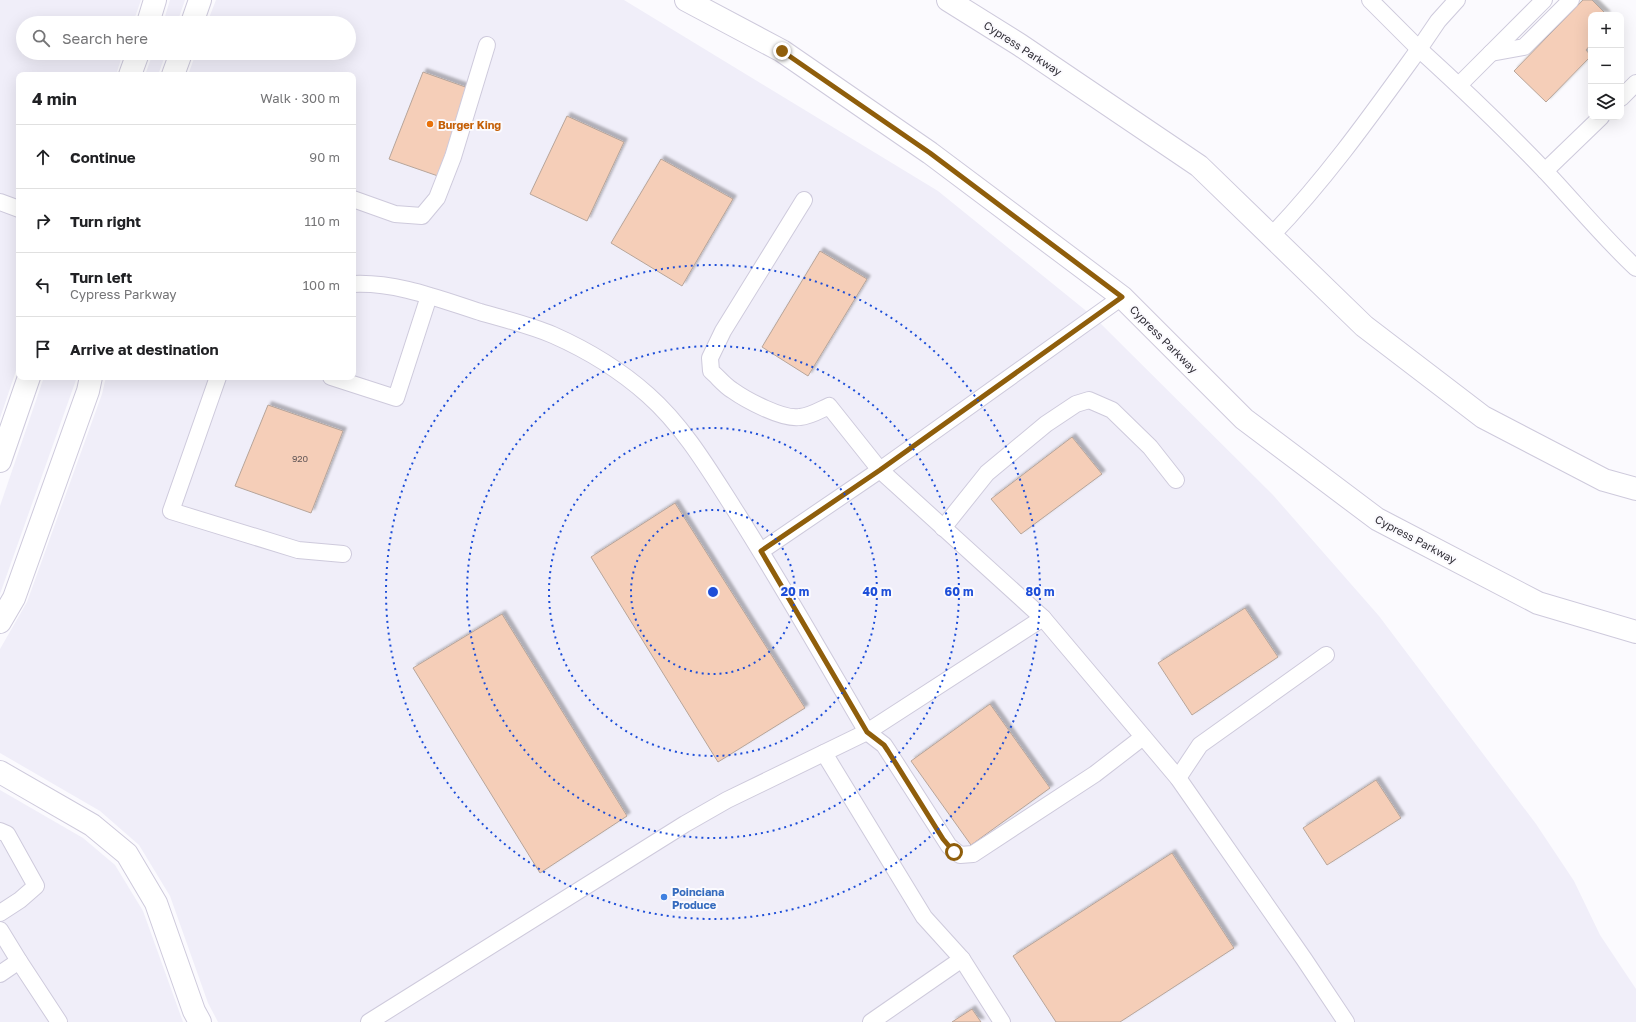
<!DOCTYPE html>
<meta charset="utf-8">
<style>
:root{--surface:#fff;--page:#f2f2f2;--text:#202124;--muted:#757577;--line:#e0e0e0}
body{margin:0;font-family:"Golos Text",sans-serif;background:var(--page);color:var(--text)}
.controls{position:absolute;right:12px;top:12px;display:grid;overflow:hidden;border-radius:8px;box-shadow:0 4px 16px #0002}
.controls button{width:36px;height:36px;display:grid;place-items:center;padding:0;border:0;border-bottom:1px solid var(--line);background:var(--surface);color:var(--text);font:20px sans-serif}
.stop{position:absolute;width:12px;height:12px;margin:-9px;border:3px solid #8f5e0b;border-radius:50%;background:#fff}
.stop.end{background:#8f5e0b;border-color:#fff;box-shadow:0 1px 4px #0008}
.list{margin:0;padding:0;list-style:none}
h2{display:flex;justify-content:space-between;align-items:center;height:52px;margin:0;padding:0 16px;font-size:17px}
h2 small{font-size:13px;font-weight:400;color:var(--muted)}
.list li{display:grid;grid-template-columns:26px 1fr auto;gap:12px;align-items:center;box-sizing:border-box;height:64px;padding:0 16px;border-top:1px solid var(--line)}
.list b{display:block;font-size:15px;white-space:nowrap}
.list p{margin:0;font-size:13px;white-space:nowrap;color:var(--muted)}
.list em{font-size:13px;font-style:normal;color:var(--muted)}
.icon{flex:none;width:22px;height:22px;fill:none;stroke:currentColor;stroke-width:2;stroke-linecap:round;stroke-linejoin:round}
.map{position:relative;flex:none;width:1636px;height:1022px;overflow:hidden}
.search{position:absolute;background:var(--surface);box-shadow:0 4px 16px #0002;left:16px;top:16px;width:340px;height:44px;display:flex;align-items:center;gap:10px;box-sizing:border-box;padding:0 14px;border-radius:22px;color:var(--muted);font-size:15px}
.panel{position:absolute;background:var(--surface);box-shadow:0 4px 16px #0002;left:16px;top:72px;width:340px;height:308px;border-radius:8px}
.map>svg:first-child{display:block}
</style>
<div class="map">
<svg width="1636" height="1022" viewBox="0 0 1636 1022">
<defs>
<filter id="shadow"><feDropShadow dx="3.5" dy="-3.5" stdDeviation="1" flood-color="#0004"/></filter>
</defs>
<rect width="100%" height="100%" fill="#fbfafe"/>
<!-- built -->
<g fill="#f0eef9">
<polygon points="0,0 141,0 133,23 23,23 23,53 123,53 116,75 19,75 19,362 0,418"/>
<polygon points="170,0 185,0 177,23 163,23"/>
<polygon points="216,0 624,0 938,191 1095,318 1273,495 1379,616 1536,824 1574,881 1600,935 1636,989 1636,1022 218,1022 208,1003 170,896 139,845 100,811 0,753 0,649 27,602 102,394 106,377 353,377 353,75 188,75 196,53 349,53 349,23 207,23"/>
<polygon points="153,53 166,53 158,75 145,75"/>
<polygon points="44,377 77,377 0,594 0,506"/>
<polygon points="0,790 83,838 115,865 143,911 183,1022 0,1022"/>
</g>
<!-- building -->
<g fill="#f5ceb8" stroke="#b7a59a" filter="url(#shadow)">
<polygon points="1583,0 1592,0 1607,15 1591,15 1591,44 1586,50 1591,56 1546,102 1514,71"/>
<polygon points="423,72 471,89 438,176 389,159"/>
<polygon points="567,116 624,142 587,221 530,194"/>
<polygon points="661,159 733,199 682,286 611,243"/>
<polygon points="820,251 867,279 808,376 762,347"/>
<polygon points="268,405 343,431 311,513 235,486"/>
<polygon points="1072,437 1102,474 1021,534 991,499"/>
<polygon points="675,503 805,708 718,762 591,557"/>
<polygon points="1245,608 1278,657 1192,715 1158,663"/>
<polygon points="502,614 627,816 540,873 413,668"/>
<polygon points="990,704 1050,788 971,845 911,761"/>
<polygon points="1376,780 1401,818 1327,865 1303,828"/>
<polygon points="1172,853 1234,948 1120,1022 1056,1022 1013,956"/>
<polygon points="972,1009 981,1022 952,1022"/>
</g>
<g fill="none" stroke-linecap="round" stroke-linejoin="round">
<!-- service casing -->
<g stroke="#cecadc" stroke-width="18">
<g id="service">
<polyline points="1370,0 1419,49 1438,21 1457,0"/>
<polyline points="1491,53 1524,47 1571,0"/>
<polyline points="1459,85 1544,0"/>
<polyline points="1621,98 1636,83"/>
<polyline points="1545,171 1601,117"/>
<polyline points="353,199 395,214 422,216 437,198 453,157 487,45"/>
<path d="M804 200 723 331 710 358 711 371C718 377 724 385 732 390 746 400 783 420 800 417 811 416 820 410 829 406L880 470 1043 618"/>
<polyline points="0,202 19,209"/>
<path d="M1271 236C1326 179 1372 114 1419 49 1463 89 1505 129 1546 172 1576 204 1604 238 1636 268"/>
<path d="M353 284C397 282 439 299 480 312 504 319 529 325 553 335 587 350 620 370 648 395 683 426 708 468 733 507 780 581 823 657 867 732L884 745 888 751 949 846 960 855 973 854 1095 774 1143 737"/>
<polyline points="218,377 171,511 298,550 343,554"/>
<polyline points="331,377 396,398 429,296"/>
<polyline points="943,528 987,473 1046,424 1076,404 1089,400 1112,410 1150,447 1176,480"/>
<polyline points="761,551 880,470 1122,297"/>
<polyline points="824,753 924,917 962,959 1002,1022"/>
<polyline points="1178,778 1200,745 1326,655"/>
<polyline points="0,831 7,834 36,886 20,900 0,913"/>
<polyline points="0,930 19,961"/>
<polyline points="0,974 19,961 59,1022"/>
<polyline points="369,1022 685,824 727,800 867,732 1043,618 1178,778 1304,959 1346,1022"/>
<polyline points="871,1022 962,959"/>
</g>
</g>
<!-- minor casing -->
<g stroke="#cecadc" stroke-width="24">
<g id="minor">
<polyline points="148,23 155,0"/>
<polyline points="192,23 200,0"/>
<polyline points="130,75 138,53"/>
<polyline points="173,75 181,53"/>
<polyline points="0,461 29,377"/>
<polyline points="0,622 14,598 88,391 91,377"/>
<polyline points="0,772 92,825 127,854 156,903 194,1011 200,1022"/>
</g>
</g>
<!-- primary casing -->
<g stroke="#cecadc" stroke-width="24">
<g id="primary">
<polyline points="686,0 782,51 930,153 1122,297 1244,419 1377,519 1538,603 1636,632"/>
<polyline points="948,0 1020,45 1199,166 1364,326 1483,417 1604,480 1636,489"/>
</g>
</g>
<!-- service -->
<use href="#service" stroke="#fff" stroke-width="16"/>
<!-- minor -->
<use href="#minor" stroke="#fff" stroke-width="22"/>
<!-- primary -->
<use href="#primary" stroke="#fff" stroke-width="22"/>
</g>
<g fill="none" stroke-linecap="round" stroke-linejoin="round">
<!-- route -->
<polyline stroke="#8f5e0b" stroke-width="5" points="782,51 930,153 1122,297 880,470 761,551 867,732 884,745 888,751 943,839 954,852"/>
</g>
<!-- distance rings -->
<g fill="none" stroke="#1d4ed8" stroke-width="2" stroke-dasharray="2 4">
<circle cx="713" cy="592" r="82"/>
<circle cx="713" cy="592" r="164"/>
<circle cx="713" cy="592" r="246"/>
<circle cx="713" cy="592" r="327"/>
</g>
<!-- markers -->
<circle fill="#e8710a" stroke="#fbfafe" stroke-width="1.5" cx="430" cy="124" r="4"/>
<circle fill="#3f7fe0" stroke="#fbfafe" stroke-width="1.5" cx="664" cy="897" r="4"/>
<g text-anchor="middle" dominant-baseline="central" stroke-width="4" stroke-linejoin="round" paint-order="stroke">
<!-- number labels -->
<g font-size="9" fill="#625757">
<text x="300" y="458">920</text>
</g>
<!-- street labels -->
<g font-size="11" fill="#312f37" stroke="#fbfafe">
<text transform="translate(1023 48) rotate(33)">Cypress Parkway</text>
<text transform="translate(1164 339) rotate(45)">Cypress Parkway</text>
<text transform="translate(1416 539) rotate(28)">Cypress Parkway</text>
</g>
<!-- food labels -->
<g font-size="11" font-weight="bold" fill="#c56008" stroke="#fbfafe" text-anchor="start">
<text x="438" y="124">Burger King</text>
</g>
<!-- shop labels -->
<g font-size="11" font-weight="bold" fill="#366cbe" stroke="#fbfafe" text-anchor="start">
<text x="672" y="891">Poinciana<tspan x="672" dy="13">Produce</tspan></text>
</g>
</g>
<circle cx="713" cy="592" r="6" fill="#1d4ed8" stroke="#fbfafe" stroke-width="2"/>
<g font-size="12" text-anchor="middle" font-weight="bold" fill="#1d4ed8" stroke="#fbfafe" stroke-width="4" stroke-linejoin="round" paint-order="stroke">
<text x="795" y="596">20 m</text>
<text x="877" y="596">40 m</text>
<text x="959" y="596">60 m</text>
<text x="1040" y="596">80 m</text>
</g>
</svg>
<div class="controls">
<button>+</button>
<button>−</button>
<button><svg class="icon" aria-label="layers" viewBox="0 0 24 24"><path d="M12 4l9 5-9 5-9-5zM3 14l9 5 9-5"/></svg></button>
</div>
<div class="stop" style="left:954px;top:852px"></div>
<div class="stop end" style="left:782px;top:51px"></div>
<div class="search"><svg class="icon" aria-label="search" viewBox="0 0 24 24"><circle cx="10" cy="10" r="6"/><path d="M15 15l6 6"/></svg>Search here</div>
<section class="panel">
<h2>4 min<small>Walk · 300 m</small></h2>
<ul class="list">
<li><svg class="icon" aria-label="ahead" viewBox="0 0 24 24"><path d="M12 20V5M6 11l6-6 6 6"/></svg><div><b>Continue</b></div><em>90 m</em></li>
<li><svg class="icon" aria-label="right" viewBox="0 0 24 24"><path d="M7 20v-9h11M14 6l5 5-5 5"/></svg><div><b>Turn right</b></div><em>110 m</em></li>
<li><svg class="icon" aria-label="left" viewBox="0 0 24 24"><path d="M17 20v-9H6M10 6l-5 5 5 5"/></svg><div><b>Turn left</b><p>Cypress Parkway</p></div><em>100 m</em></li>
<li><svg class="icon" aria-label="arrive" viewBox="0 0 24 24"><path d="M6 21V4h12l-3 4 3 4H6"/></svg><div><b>Arrive at destination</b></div></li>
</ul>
</section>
</div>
